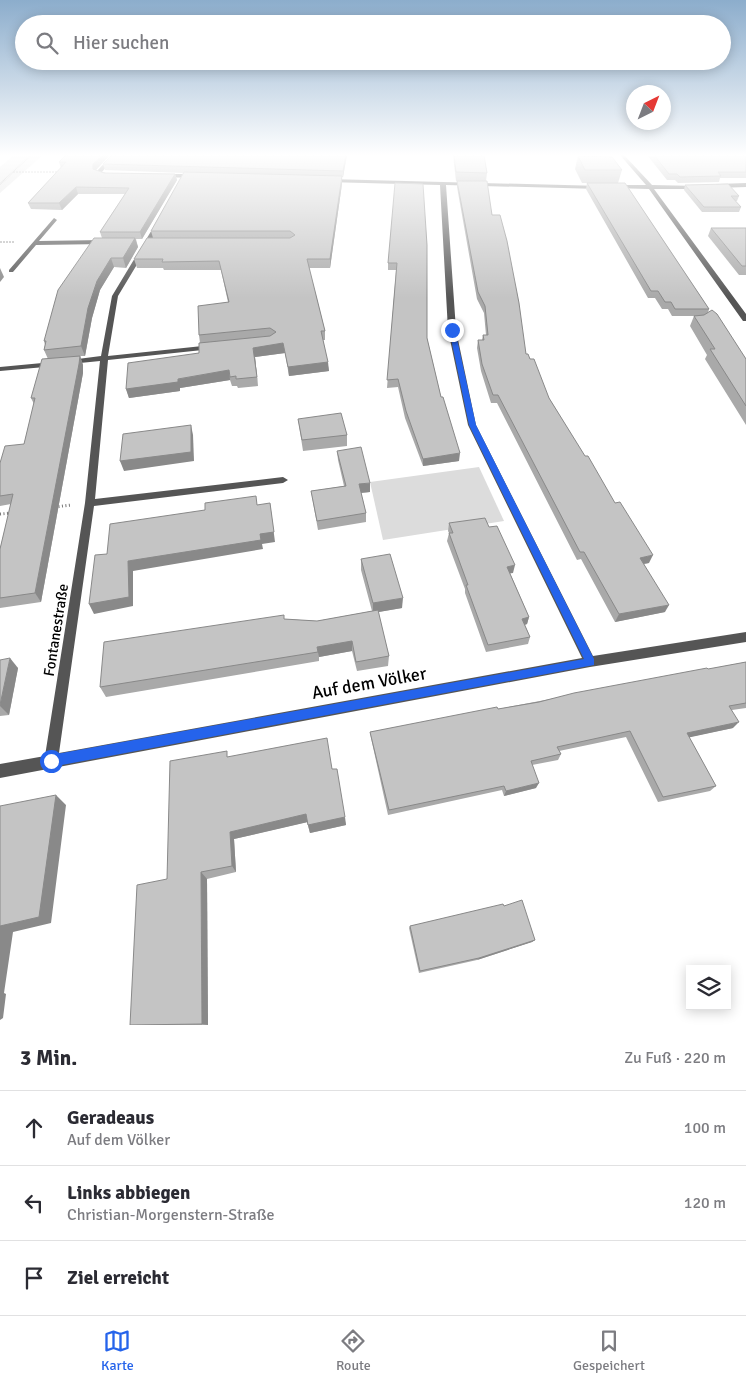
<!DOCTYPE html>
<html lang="de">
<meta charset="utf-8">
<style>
:root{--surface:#fff;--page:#f2f2f3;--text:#2b2b33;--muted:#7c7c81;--line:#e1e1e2;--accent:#2563eb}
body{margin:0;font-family:Signika,sans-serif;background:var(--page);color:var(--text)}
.controls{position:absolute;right:15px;bottom:15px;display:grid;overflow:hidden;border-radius:0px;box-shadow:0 2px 12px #0003}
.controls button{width:45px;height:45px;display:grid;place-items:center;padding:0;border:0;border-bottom:1px solid var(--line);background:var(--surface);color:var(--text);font:25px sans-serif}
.compass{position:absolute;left:626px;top:85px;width:45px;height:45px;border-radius:50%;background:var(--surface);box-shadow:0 2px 12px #0003;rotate:42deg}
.stop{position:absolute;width:15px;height:15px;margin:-11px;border:4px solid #2563eb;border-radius:50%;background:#fff}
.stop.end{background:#2563eb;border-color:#fff;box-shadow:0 1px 5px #0008}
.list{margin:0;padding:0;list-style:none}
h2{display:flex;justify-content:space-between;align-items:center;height:65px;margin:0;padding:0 20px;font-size:21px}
h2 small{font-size:16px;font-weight:400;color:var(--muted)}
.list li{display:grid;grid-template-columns:32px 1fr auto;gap:15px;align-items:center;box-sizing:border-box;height:75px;padding:0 20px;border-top:1px solid var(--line)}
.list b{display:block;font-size:19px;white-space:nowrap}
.list p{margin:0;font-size:16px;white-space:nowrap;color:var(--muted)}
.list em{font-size:16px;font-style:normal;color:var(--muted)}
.icon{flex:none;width:28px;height:28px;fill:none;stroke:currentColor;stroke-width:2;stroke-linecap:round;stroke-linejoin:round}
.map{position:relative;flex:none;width:746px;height:1025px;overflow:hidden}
.search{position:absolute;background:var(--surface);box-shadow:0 2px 12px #0003;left:15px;right:15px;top:15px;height:55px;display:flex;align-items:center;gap:12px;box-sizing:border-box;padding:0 18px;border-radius:28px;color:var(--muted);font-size:19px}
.sheet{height:290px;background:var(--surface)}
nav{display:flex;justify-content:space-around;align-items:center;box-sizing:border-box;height:70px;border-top:1px solid var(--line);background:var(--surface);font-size:14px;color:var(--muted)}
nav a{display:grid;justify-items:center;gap:2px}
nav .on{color:var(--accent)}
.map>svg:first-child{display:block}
</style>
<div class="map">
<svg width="746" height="1025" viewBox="0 0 746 1025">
<rect width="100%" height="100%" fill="#fff"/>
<!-- green -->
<g fill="#dcdcdc">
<polygon points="14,155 43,155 0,193 0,167"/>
<polygon points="479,467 504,521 383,540 370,482"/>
</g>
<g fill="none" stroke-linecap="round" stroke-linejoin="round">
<!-- path-far1 -->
<g stroke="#777" stroke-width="2" stroke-dasharray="0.5 1" stroke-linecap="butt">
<polyline points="13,172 60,172"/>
<polyline points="0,184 31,155"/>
<polyline points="0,242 14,242"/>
</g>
<!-- path -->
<g stroke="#777" stroke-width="3" stroke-dasharray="1 2.5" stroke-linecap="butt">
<polyline points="55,507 71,505"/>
<polyline points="0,514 12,513"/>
</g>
<!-- street -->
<g fill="#555" fill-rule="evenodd">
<polygon points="112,155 116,155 102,172 110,174 110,176 96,174 96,172"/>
<polygon points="620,155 624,155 652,185 699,186 699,188 697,189 654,189 746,314 746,321 743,321 649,189 612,188 611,187 614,185 646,185"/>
<polygon points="162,174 195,174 198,176 195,178 160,177 160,175"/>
<polygon points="329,179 602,186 603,187 600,189 446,185 456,330 476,425 593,656 746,632 746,642 590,667 0,778 0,764 45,756 85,503 100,361 70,364 66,362 70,360 101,356 112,296 156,223 159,221 162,223 118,296 108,356 212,345 216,347 212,349 108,360 95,499 283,477 288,480 283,483 94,506 59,753 582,658 468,425 448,330 440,185 327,182 326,181"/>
<polygon points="746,183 746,187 717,188 714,186 717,184"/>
<polygon points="54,218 57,220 39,241 104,240 107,242 104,244 36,245 13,272 9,272 9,270"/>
<polygon points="53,362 57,364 56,366 0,371 0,367"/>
</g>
</g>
<!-- wall -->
<g fill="#a9a9a9">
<polygon points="66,155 110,155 96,170 104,173 175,174 177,180 142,239 136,239 138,247 126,268 114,267 100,290 92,318 85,356 80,356 83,365 83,373 41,602 0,608 0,549 11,504 0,506 0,463 24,444 34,404 31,398 48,359 44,350 45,345 44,341 102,238 100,232 125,194 78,194 62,210 31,209 28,203 61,168 59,162"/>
<polygon points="347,155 343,177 342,177 342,184 330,268 309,268 325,331 325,340 323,340 329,371 289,376 285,353 255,357 258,386 238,388 237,386 232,386 230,380 180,388 180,391 129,398 126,389 199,353 200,343 199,335 228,302 221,270 164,270 163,268 137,268 134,259 153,238 151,231 184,173 105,170 103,164"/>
<polygon points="453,155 484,155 487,173 486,181 492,215 526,354 530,359 549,398 649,563 644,564 665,612 615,622 581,559 577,560 497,403 491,403 481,371 477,348 478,340 482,340 483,335 486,335 484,313 477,299 457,187 457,181 456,181"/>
<polygon points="647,155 746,155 746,178 720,178 719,182 678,183 675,180 667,180"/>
<polygon points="578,156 622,170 618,183 582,183 575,169"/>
<polygon points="587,183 709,309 708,313 746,359 746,425 705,359 707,355 690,326 694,316 699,316 672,316 668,309 662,309 655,298 648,298 586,189"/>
<polygon points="685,185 739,196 737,201 735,201 741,207 739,212 702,212 684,190"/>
<polygon points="711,228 746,228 746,275 739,275 708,236"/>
<polygon points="427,245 427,338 441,397 459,461 423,466 405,418 398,387 387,388 396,270 388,270 388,263"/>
<polygon points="298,419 347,435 347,446 303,451"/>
<polygon points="337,451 370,492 361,493 366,513 366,522 318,530 311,491 344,486 338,460"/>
<polygon points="449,523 489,527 513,573 510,573 529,617 527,624 525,625 530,637 528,644 486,652 465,593 465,589 447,541 449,533 448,531"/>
<polygon points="361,559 402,608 378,612 389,656 388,666 357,671 352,651 319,657 319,661 106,697 100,687 285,619 317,621 372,611 361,570"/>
<polygon points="0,660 18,668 9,715 0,716"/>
<polygon points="746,662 746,708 732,710 733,728 689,737 716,786 710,791 658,802 626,737 559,751 561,754 558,760 532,765 536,788 504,796 502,790 388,815 371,738 370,732 498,709"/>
<polygon points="229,757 332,769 346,825 310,833 307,822 234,839 236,872 207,879 208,1025 130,1025"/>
<polygon points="504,906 535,940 532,942 477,960 419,973 409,928 410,926"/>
</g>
<!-- shaded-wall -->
<g fill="#898989">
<polygon points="103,155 110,155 95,171 93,169 93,164"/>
<polygon points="346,155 347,155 343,177 343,171"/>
<polygon points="175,174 177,180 142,239 140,232"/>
<polygon points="342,176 342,184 330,268 330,259"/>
<polygon points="76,187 78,194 62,210 59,203"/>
<polygon points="135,238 138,247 126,268 123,258"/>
<polygon points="111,258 114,267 100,290 92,318 85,356 81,346 88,308 97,281"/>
<polygon points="0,268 4,277 0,282"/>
<polygon points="283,343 285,353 255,357 258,386 253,348"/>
<polygon points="80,356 83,365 83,373 41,602 35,593"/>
<polygon points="328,362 329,371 289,376 288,367"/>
<polygon points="229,370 230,380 180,388 180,391 129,398 126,389"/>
<polygon points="191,425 193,435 194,461 124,471 120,461"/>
<polygon points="460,453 459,461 423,466 423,459"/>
<polygon points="370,483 370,492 359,493 359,484"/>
<polygon points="270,503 275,542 262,544 263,549 133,571 133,606 94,614 89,604 128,561 260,534"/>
<polygon points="653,555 649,563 636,565 640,558"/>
<polygon points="515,565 513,573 505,574 507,567"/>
<polygon points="403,598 402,608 373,613 373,603"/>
<polygon points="669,605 665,612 615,622 619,614"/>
<polygon points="529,617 527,624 520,626 522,619"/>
<polygon points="352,641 352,651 319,657 317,647"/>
<polygon points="10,658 18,668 9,715 0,706"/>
<polygon points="739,722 733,728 682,739 687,733"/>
<polygon points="539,783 536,788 504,796 506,791"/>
<polygon points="56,795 66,805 51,923 13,932 4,993 6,994 3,1018 0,1020 0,926"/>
<polygon points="306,814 308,822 234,839 236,872 232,866 230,832"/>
<polygon points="345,817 346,825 310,833 308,825"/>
<polygon points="201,872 207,879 208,1025 202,1024"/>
<polygon points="535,940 532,942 477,960 479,958"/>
</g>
<!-- building -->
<g fill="#c4c4c4" stroke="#898989">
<polygon points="66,155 103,155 93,164 93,169 104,173 175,174 140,232 100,232 129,188 76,187 59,203 28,203 66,162 59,162"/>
<polygon points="112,155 346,155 343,171 103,164"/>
<polygon points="454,155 484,155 487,173 456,172"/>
<polygon points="654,155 746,155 746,172 718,172 721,176 680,177 677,174 669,174"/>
<polygon points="578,156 612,157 622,170 585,170"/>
<polygon points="184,172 342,176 330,259 307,259 325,331 321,331 328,362 288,367 283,343 253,348 257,377 236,379 236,376 230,377 229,370 178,379 178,382 126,389 128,363 199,353 199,343 270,336 276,332 270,328 199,335 198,306 229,302 219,261 162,262 163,259 134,259 147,238 290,238 295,235 290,231 151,231"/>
<polygon points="457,181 487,181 492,215 500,215 507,241 519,303 526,354 528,354 530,359 534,359 549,398 585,456 588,456 615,503 620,502 653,555 640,558 669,605 619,614 584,552 580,552 498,395 493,395 482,364 478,340 484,340 483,335 488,335 485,306 478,292"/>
<polygon points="395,183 423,184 427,245 427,338 441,397 443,397 460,453 423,459 406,411 398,379 387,380 397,263 388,263"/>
<polygon points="587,183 625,183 709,309 675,309 671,302 665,302 658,291 651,291"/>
<polygon points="728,184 739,196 731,196 741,207 704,207 685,185"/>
<polygon points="711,228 746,228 746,266 742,266"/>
<polygon points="94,238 135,238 123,258 111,258 97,281 88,308 81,346 44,350 46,341 44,341 58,290"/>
<polygon points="712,310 717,314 746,359 746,406 710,349 715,349 694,316 704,315"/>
<polygon points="80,356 79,364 35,593 0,598 0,549 13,494 0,496 0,463 5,446 24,444 35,398 31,398 42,359"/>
<polygon points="341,413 347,435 302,440 298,419"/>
<polygon points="191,425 191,452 120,461 123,434"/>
<polygon points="361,447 370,483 359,484 366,513 317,521 311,491 346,486 337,451"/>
<polygon points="256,496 257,505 270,503 274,532 260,534 261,540 128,561 129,597 89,604 95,555 107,554 110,524 205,510 205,503"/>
<polygon points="485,518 489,527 497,526 515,565 507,567 529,617 522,619 530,637 488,645 466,585 468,585 449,533 453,533 449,523"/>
<polygon points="390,554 403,598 373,603 361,559"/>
<polygon points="378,610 389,656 356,662 352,641 317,647 318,652 100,687 104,642 284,615 284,619 317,621"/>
<polygon points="10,658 0,705 0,660"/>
<polygon points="746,662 746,703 729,706 739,722 687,733 716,786 663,797 630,731 557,747 561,754 531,761 539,783 506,791 504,786 389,810 370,732 497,707 498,709 539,702 574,693 707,668 708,669"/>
<polygon points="327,738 332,769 337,769 345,817 308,825 306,814 230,832 232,866 201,872 202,1024 130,1025 137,885 167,879 170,761 227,751 227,757"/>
<polygon points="56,795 39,917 0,926 0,806"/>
<polygon points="522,900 535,940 479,958 420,971 410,926 503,904 504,906"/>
</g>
<!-- sky -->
<linearGradient id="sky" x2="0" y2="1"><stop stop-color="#8cadcc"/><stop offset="0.52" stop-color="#fff"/><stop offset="1" stop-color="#fff" stop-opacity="0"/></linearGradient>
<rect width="746" height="298" fill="url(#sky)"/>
<!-- route -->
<polygon fill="#2563eb" points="449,329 455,330 476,425 594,659 594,665 51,767 47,765 45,761 47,757 51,755 584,659 469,425"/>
<g text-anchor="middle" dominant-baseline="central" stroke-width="5" stroke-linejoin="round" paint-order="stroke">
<!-- street labels -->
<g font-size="15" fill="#000" stroke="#fff">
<text transform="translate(56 630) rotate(-81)">Fontanestraße</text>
</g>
<!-- near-street labels -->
<g font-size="18" fill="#000" stroke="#fff">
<text transform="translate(369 683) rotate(-10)">Auf dem Völker</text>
</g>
</g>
</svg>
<div class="controls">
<button><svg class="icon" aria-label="layers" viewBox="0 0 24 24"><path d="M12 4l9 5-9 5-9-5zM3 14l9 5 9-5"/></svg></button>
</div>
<svg class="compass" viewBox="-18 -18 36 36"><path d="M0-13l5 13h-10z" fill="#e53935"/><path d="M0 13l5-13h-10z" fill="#7c7c81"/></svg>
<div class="stop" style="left:51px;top:761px"></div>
<div class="stop end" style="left:452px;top:330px"></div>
<div class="search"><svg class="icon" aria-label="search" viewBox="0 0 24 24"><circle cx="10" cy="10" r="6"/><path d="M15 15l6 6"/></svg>Hier suchen</div>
</div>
<section class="sheet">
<h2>3 Min.<small>Zu Fuß · 220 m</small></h2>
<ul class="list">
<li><svg class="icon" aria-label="ahead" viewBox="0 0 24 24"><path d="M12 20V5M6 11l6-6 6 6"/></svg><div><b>Geradeaus</b><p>Auf dem Völker</p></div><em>100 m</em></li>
<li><svg class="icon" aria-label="left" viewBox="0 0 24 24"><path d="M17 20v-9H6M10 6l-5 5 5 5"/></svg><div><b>Links abbiegen</b><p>Christian-Morgenstern-Straße</p></div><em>120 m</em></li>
<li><svg class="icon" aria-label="arrive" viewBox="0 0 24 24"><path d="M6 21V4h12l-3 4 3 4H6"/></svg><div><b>Ziel erreicht</b></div></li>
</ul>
</section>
<nav>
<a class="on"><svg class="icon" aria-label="map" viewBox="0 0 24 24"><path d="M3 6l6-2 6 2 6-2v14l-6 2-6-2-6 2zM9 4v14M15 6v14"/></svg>Karte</a>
<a><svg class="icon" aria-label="directions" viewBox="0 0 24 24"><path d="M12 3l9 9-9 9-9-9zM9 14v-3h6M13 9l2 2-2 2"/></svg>Route</a>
<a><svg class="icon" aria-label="saved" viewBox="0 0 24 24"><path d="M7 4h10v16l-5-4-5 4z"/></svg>Gespeichert</a>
</nav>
